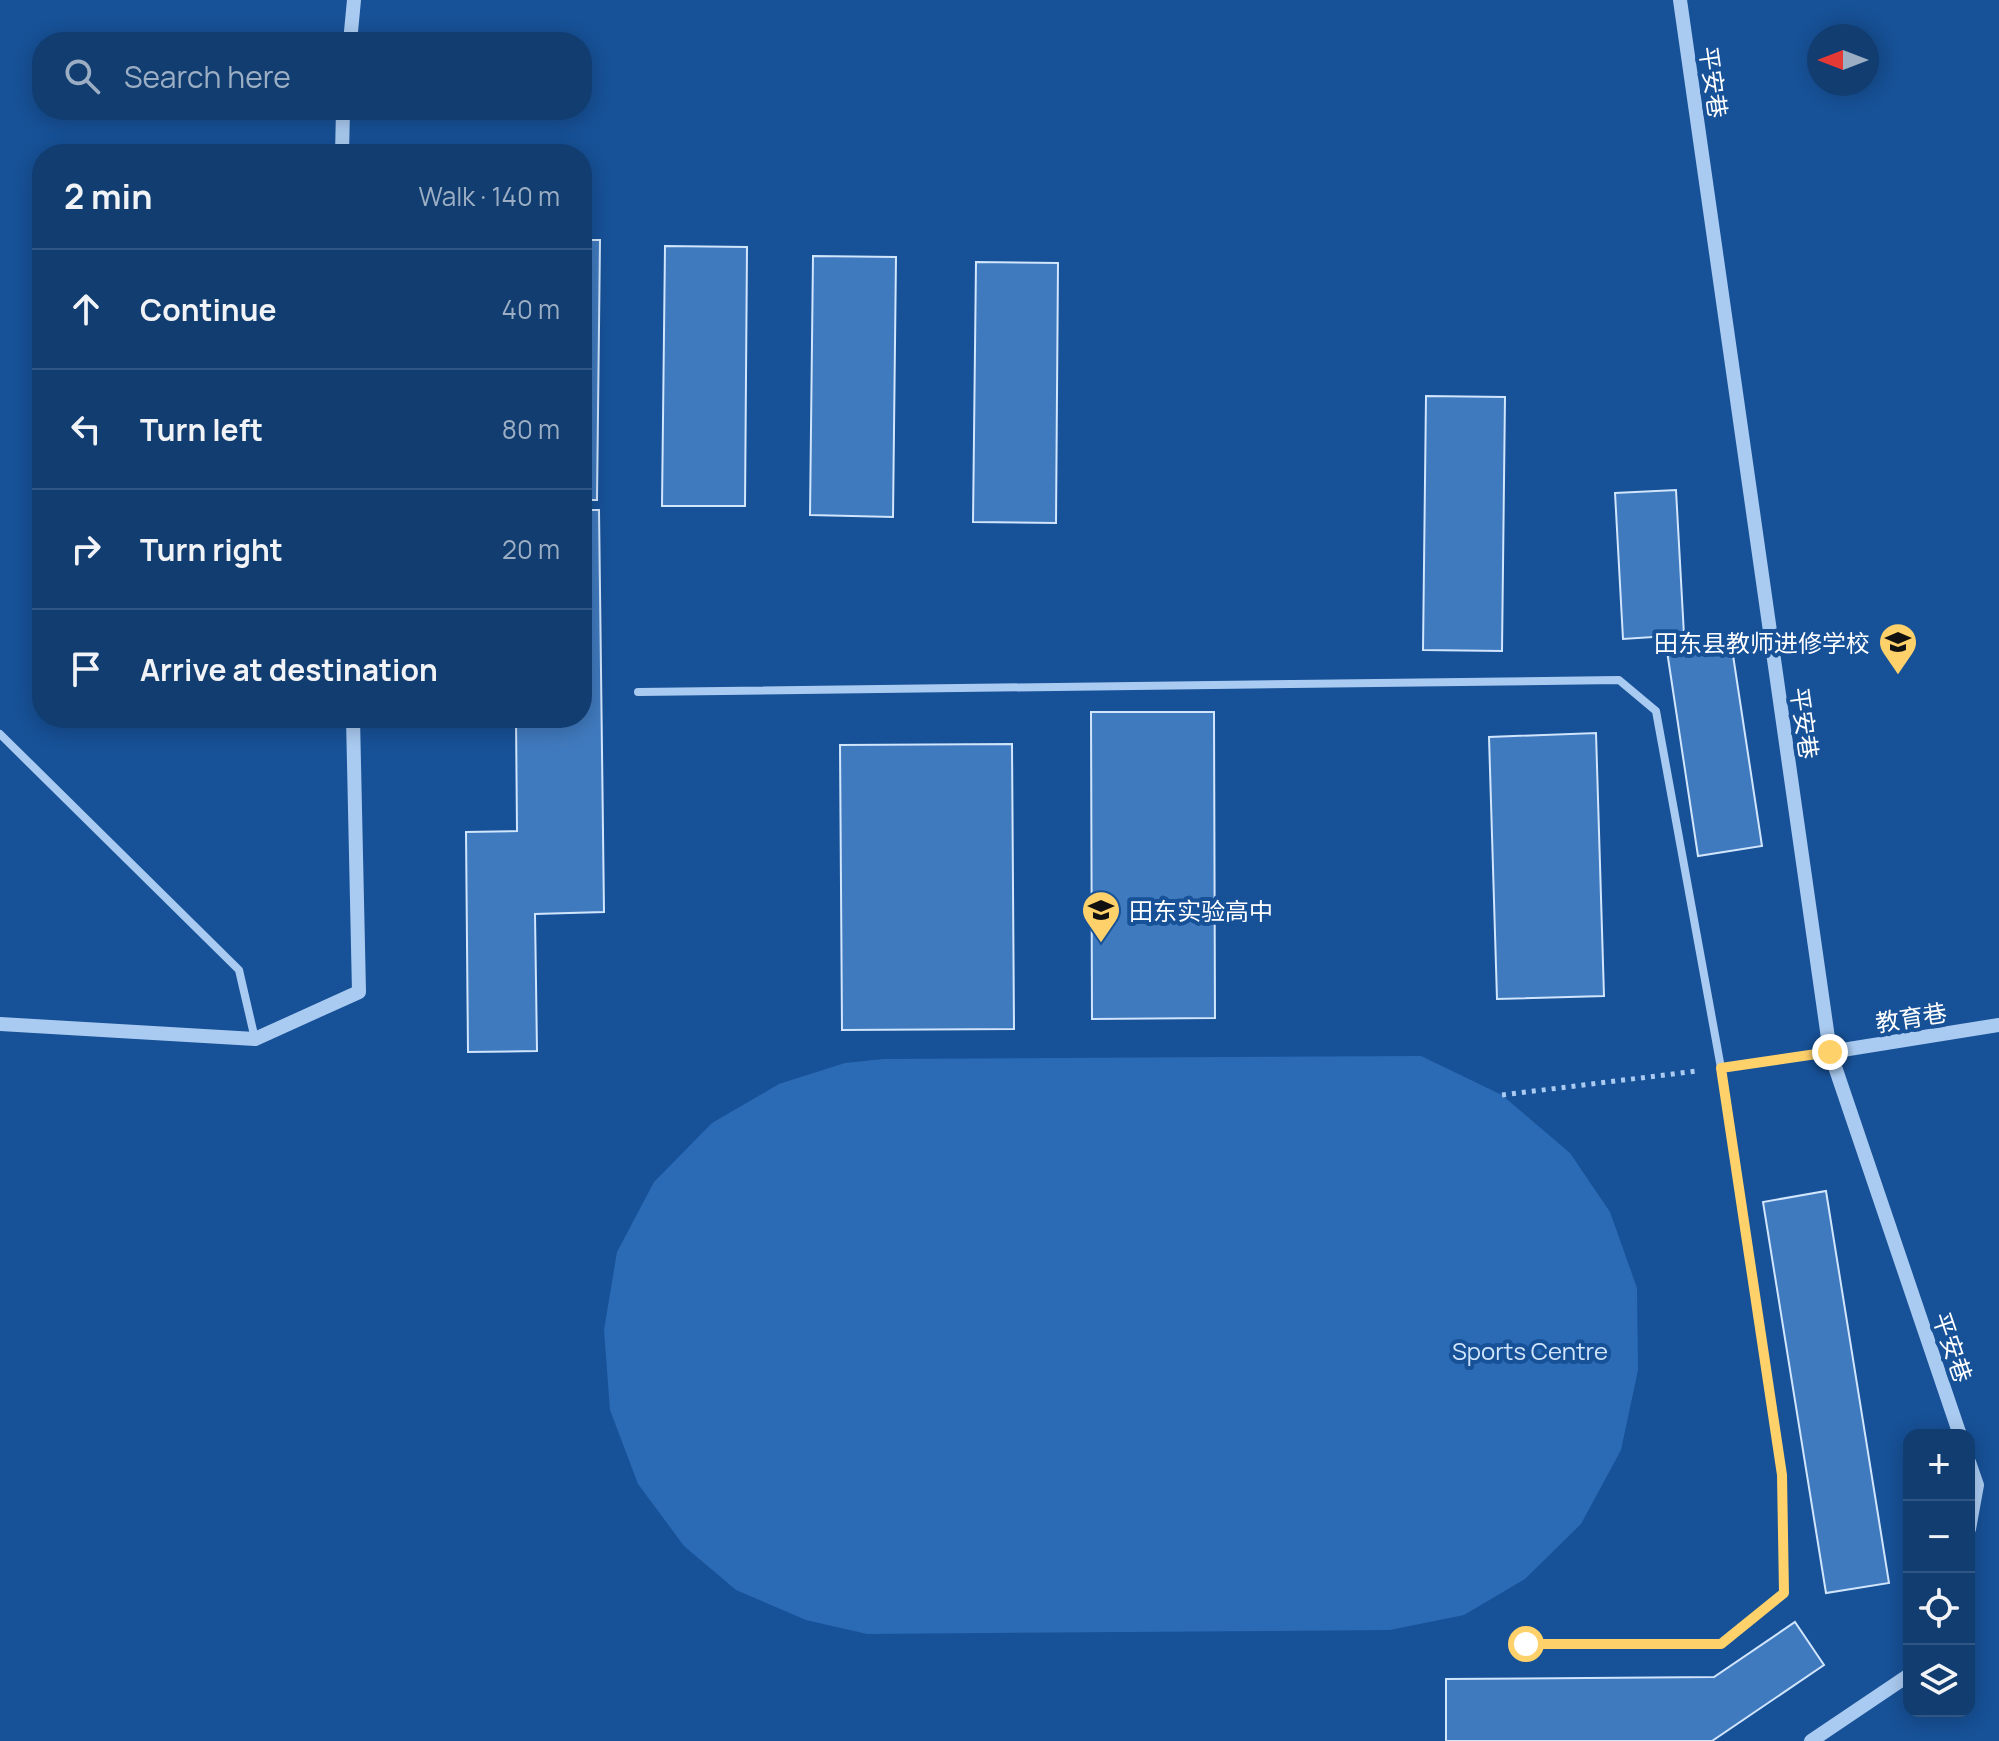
<!DOCTYPE html>
<meta charset="utf-8">
<style>
:root{--surface:#113d71;--page:#1a4476;--text:#f1f3f6;--muted:#9caec3;--line:#305684}
body{margin:0;font-family:Manrope,"Noto Sans SC",sans-serif;background:var(--page);color:var(--text)}
.controls{position:absolute;right:24px;bottom:24px;display:grid;overflow:hidden;border-radius:16px;box-shadow:0 4px 20px #0003}
.controls button{width:72px;height:72px;display:grid;place-items:center;padding:0;border:0;border-bottom:2px solid var(--line);background:var(--surface);color:var(--text);font:40px sans-serif}
.compass{position:absolute;left:1807px;top:24px;width:72px;height:72px;border-radius:50%;background:var(--surface);box-shadow:0 4px 20px #0003;rotate:270deg}
.stop{position:absolute;width:24px;height:24px;margin:-18px;border:6px solid #ffd16a;border-radius:50%;background:#fff}
.stop.end{background:#ffd16a;border-color:#fff;box-shadow:0 2px 8px #0008}
.list{margin:0;padding:0;list-style:none}
h2{display:flex;justify-content:space-between;align-items:center;height:104px;margin:0;padding:0 32px;font-size:34px}
h2 small{font-size:26px;font-weight:400;color:var(--muted)}
.list li{display:grid;grid-template-columns:52px 1fr auto;gap:24px;align-items:center;box-sizing:border-box;height:120px;padding:0 32px;border-top:2px solid var(--line)}
.list b{display:block;font-size:30px;white-space:nowrap}
.list em{font-size:26px;font-style:normal;color:var(--muted)}
.icon{flex:none;width:44px;height:44px;fill:none;stroke:currentColor;stroke-width:2;stroke-linecap:round;stroke-linejoin:round}
.map{position:relative;flex:none;width:1999px;height:1741px;overflow:hidden}
.search{position:absolute;background:var(--surface);box-shadow:0 4px 20px #0003;left:32px;top:32px;width:560px;height:88px;display:flex;align-items:center;gap:20px;box-sizing:border-box;padding:0 28px;border-radius:32px;color:var(--muted);font-size:30px}
.panel{position:absolute;background:var(--surface);box-shadow:0 4px 20px #0003;left:32px;top:144px;width:560px;height:584px;border-radius:32px}
.map>svg:first-child{display:block}
</style>
<div class="map">
<svg width="1999" height="1741" viewBox="0 0 1999 1741">
<rect width="100%" height="100%" fill="#175197"/>
<!-- park -->
<polygon fill="#2b6bb5" points="1421,1056 1502,1095 1570,1153 1610,1212 1637,1288 1638,1370 1621,1450 1581,1524 1525,1579 1464,1615 1390,1630 867,1634 806,1620 736,1590 684,1546 638,1484 610,1410 604,1330 617,1252 654,1182 712,1123 779,1084 845,1063 884,1059"/>
<!-- building -->
<g fill="#407abe" stroke="#d1e5fc" stroke-width="2">
<polygon points="582,240 600,240 597,500 582,500"/>
<polygon points="665,246 747,247 745,506 662,506"/>
<polygon points="813,256 896,257 893,517 810,515"/>
<polygon points="976,262 1058,263 1056,523 973,522"/>
<polygon points="1426,396 1505,397 1502,651 1423,650"/>
<polygon points="1676,490 1684,635 1623,639 1615,493"/>
<polygon points="582,510 599,510 604,912 535,914 537,1051 468,1052 466,832 517,831 516,718 582,718"/>
<polygon points="1731,642 1762,846 1698,856 1667,651"/>
<polygon points="1091,712 1214,712 1215,1018 1092,1019"/>
<polygon points="1596,733 1604,996 1497,999 1489,737"/>
<polygon points="1012,744 1014,1029 842,1030 840,745"/>
<polygon points="1826,1191 1889,1583 1826,1593 1763,1202"/>
<polygon points="1795,1622 1824,1665 1712,1741 1446,1741 1446,1679 1714,1677"/>
</g>
<g fill="none" stroke-linecap="round" stroke-linejoin="round">
<!-- path -->
<polyline stroke="#aacbf1" stroke-width="5" stroke-dasharray="4 6" stroke-linecap="butt" points="1502,1095 1697,1071"/>
<!-- minor -->
<g stroke="#aacbf1" stroke-width="8">
<polyline points="638,692 1619,680 1656,711 1721,1068"/>
<polyline points="0,734 239,970 255,1039"/>
<polyline points="1526,1644 1721,1644 1784,1593 1782,1475 1721,1068 1830,1052"/>
</g>
<!-- tertiary -->
<g stroke="#aacbf1" stroke-width="14">
<polyline points="1680,0 1830,1052 1960,1435"/>
<polyline points="350,42 354,0"/>
<polyline points="342,154 343,110"/>
<polyline points="0,1024 255,1039 359,992 353,718"/>
<polyline points="1830,1052 1999,1025"/>
<polyline points="1969,1462 1977,1485 1969,1529"/>
<polyline points="1811,1741 1909,1675"/>
</g>
</g>
<g fill="none" stroke-linecap="round" stroke-linejoin="round">
<!-- route -->
<polyline stroke="#ffd16a" stroke-width="10" points="1526,1644 1721,1644 1784,1593 1782,1475 1721,1068 1830,1052"/>
</g>
<!-- icons -->
<defs>
<g id="school-pin" transform="scale(2)"><path d="M0 17L-7.5 6A9.5 9.5 0 1 1 7.5 6Z" fill="#ffd16a" stroke="#175197"/><path d="M0-5L7-2L0 1L-7-2ZM-4 1L0 2.5L4 1V4Q0 6-4 4Z" fill="#111"/></g>
</defs>
<g fill-rule="evenodd">
<use href="#school-pin" x="1898" y="642"/>
<use href="#school-pin" x="1101" y="910"/>
</g>
<g text-anchor="middle" dominant-baseline="central" stroke-width="8" stroke-linejoin="round" paint-order="stroke">
<!-- street labels -->
<g font-size="24" fill="#fff" stroke="#175197">
<text transform="translate(1714 82) rotate(82)">平安巷</text>
<text transform="translate(1805 723) rotate(82)">平安巷</text>
<text transform="translate(1911 1017) rotate(-9)">教育巷</text>
<text transform="translate(1953 1347) rotate(71)">平安巷</text>
</g>
<!-- poi labels -->
<g font-size="24" fill="#fff" stroke="#175197" text-anchor="end">
<text x="1870" y="642">田东县教师进修学校</text>
<text x="1129" y="910" text-anchor="start">田东实验高中</text>
</g>
<!-- park labels -->
<g font-size="24" fill="#d1e5fc" stroke="#175197">
<text x="1530" y="1350">Sports Centre</text>
</g>
</g>
</svg>
<div class="controls">
<button>+</button>
<button>−</button>
<button><svg class="icon" aria-label="locate" viewBox="0 0 24 24"><circle cx="12" cy="12" r="6"/><path d="M12 2v4M12 18v4M2 12h4M18 12h4"/></svg></button>
<button><svg class="icon" aria-label="layers" viewBox="0 0 24 24"><path d="M12 4l9 5-9 5-9-5zM3 14l9 5 9-5"/></svg></button>
</div>
<svg class="compass" viewBox="-18 -18 36 36"><path d="M0-13l5 13h-10z" fill="#e53935"/><path d="M0 13l5-13h-10z" fill="#9caec3"/></svg>
<div class="stop" style="left:1526px;top:1644px"></div>
<div class="stop end" style="left:1830px;top:1052px"></div>
<div class="search"><svg class="icon" aria-label="search" viewBox="0 0 24 24"><circle cx="10" cy="10" r="6"/><path d="M15 15l6 6"/></svg>Search here</div>
<section class="panel">
<h2>2 min<small>Walk · 140 m</small></h2>
<ul class="list">
<li><svg class="icon" aria-label="ahead" viewBox="0 0 24 24"><path d="M12 20V5M6 11l6-6 6 6"/></svg><div><b>Continue</b></div><em>40 m</em></li>
<li><svg class="icon" aria-label="left" viewBox="0 0 24 24"><path d="M17 20v-9H6M10 6l-5 5 5 5"/></svg><div><b>Turn left</b></div><em>80 m</em></li>
<li><svg class="icon" aria-label="right" viewBox="0 0 24 24"><path d="M7 20v-9h11M14 6l5 5-5 5"/></svg><div><b>Turn right</b></div><em>20 m</em></li>
<li><svg class="icon" aria-label="arrive" viewBox="0 0 24 24"><path d="M6 21V4h12l-3 4 3 4H6"/></svg><div><b>Arrive at destination</b></div></li>
</ul>
</section>
</div>
